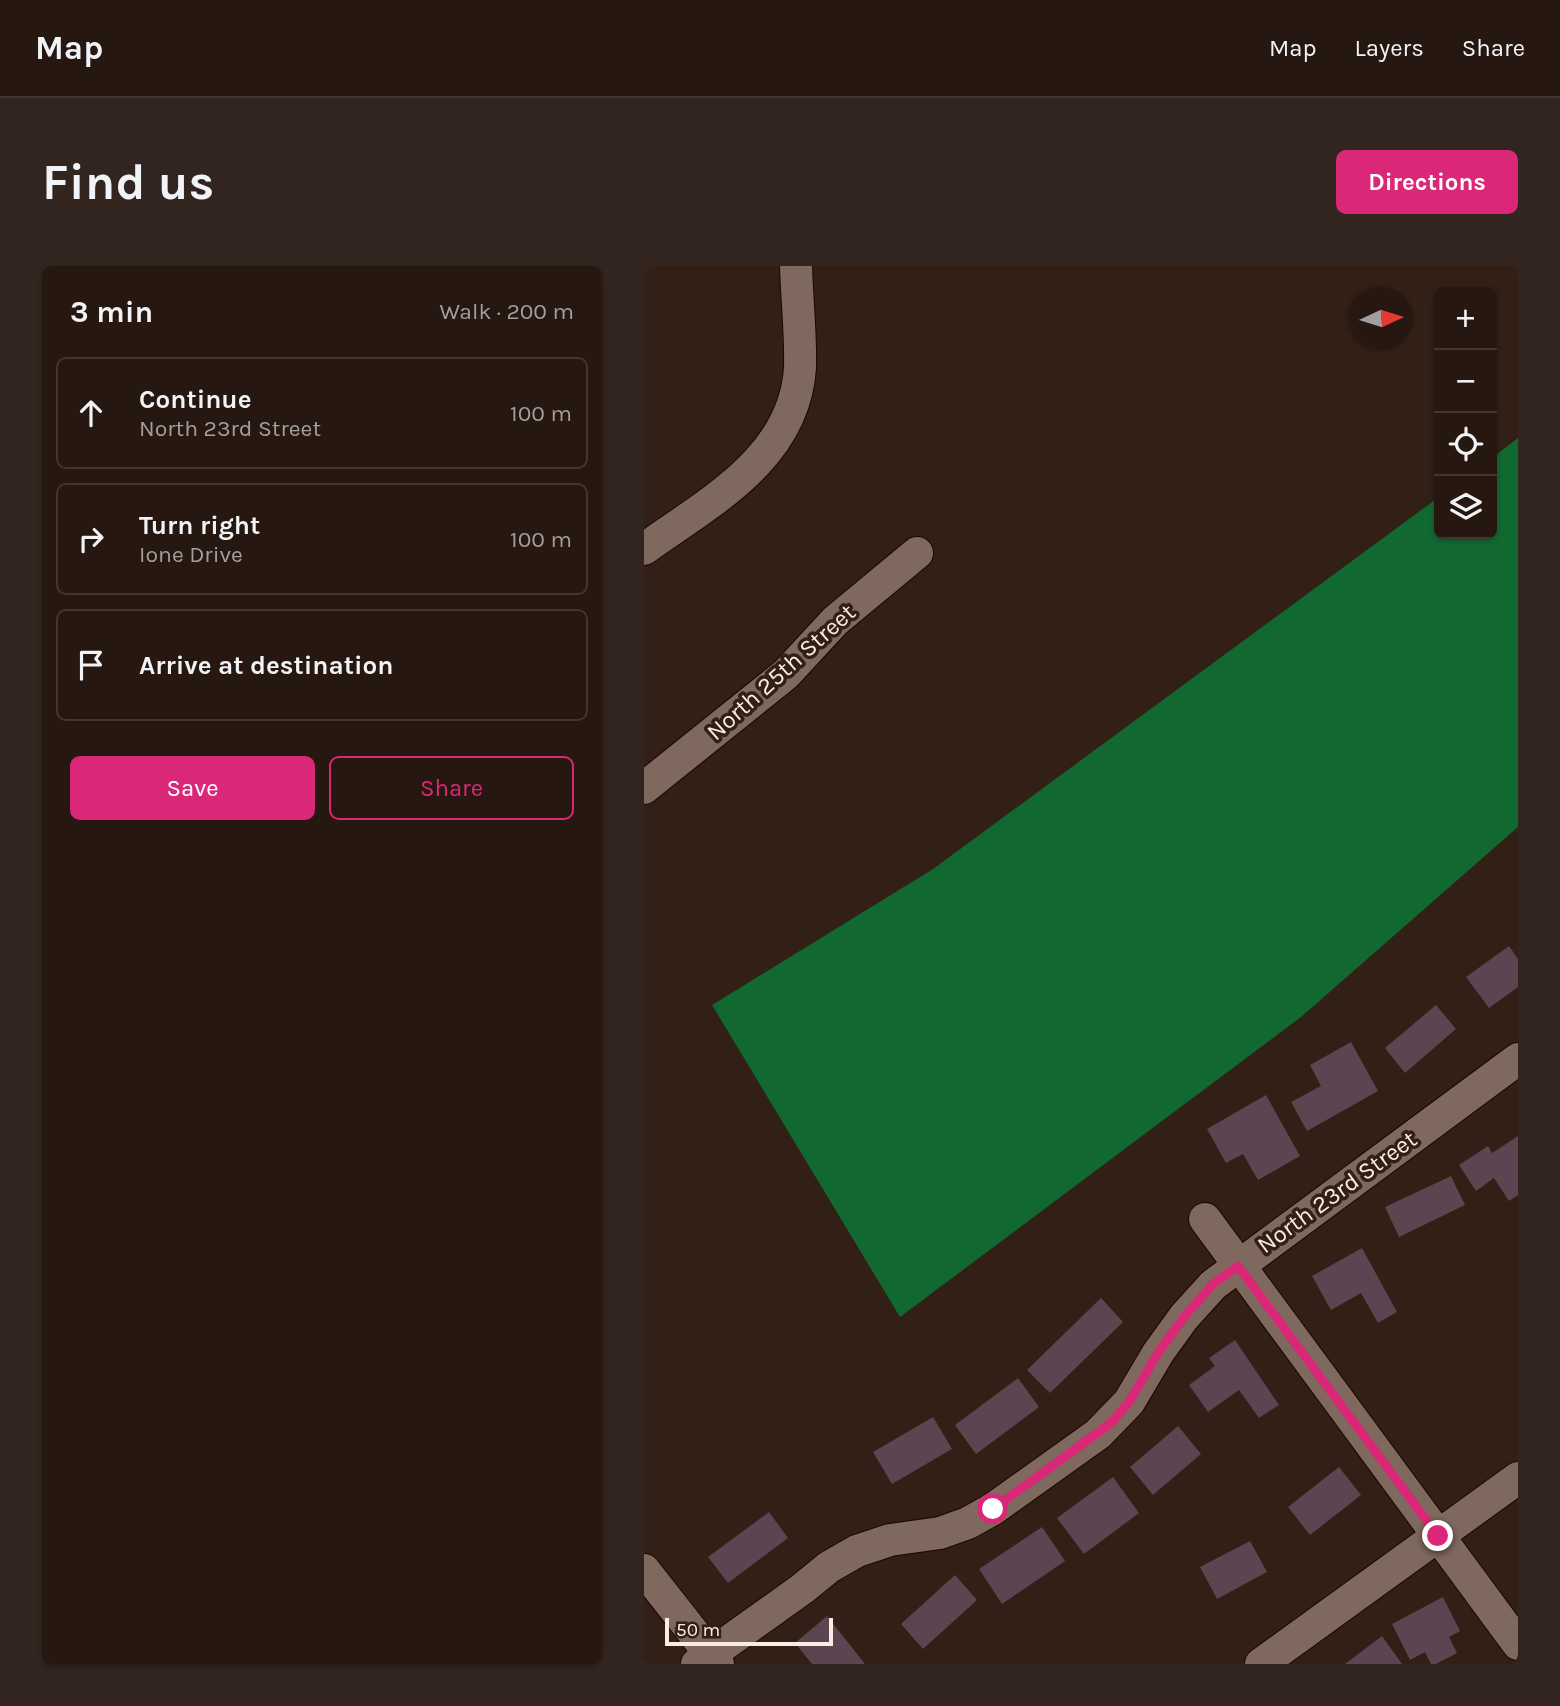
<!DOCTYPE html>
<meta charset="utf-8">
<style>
:root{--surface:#261710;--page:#32241e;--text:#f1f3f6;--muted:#a49f9f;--line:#423630;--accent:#db2777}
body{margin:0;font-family:Karla,sans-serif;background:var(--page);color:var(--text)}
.controls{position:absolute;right:21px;top:21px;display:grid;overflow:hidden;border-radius:10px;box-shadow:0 2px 5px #0004}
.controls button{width:63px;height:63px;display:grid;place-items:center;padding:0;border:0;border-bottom:2px solid var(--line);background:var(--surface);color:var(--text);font:35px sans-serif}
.compass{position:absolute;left:706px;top:21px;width:63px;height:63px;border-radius:50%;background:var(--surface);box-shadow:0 2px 5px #0004;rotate:86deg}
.scale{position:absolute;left:21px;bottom:18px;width:168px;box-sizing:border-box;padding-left:7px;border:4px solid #f9ece5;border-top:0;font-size:19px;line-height:24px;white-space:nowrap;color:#f9ece5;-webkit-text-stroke:5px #321f15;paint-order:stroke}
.stop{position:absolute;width:21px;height:21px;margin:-16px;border:5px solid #db2777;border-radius:50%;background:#fff}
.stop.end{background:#db2777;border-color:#fff;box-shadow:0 2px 7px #0008}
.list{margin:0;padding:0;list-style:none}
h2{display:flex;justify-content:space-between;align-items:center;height:91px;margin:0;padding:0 28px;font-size:30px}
h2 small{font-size:23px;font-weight:400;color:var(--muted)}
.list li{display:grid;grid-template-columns:46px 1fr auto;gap:21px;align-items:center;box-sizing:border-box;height:112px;margin:0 14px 14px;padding:0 14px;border:2px solid var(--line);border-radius:10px}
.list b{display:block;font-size:26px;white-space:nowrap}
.list p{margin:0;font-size:23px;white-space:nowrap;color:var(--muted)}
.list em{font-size:23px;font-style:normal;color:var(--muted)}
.actions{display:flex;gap:14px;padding:21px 28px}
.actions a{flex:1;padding:16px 0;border:2px solid var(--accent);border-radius:10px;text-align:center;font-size:24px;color:var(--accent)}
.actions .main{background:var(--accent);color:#fff}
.icon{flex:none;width:38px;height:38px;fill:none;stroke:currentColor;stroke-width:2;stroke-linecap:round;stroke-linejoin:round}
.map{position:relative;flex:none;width:874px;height:1398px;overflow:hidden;border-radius:10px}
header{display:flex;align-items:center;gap:42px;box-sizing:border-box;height:98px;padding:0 35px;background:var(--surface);border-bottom:2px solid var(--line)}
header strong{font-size:33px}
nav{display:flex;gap:38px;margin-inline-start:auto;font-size:24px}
.intro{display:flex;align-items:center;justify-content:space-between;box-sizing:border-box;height:168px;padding:0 42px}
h1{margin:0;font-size:49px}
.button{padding:18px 32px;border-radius:10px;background:var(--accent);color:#fff;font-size:24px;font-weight:700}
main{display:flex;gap:42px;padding:0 42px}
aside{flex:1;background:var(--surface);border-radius:10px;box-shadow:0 2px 5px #0004}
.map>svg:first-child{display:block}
</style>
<header>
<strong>Map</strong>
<nav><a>Map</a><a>Layers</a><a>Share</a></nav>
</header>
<div class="intro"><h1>Find us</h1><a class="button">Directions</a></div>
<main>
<aside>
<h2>3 min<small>Walk · 200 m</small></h2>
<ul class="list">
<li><svg class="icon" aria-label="ahead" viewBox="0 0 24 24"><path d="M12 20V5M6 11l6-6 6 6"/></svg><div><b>Continue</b><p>North 23rd Street</p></div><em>100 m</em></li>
<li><svg class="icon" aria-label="right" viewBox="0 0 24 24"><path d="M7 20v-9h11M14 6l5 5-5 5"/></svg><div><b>Turn right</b><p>Ione Drive</p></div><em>100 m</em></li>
<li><svg class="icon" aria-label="arrive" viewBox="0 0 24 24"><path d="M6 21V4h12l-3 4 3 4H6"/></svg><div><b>Arrive at destination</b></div></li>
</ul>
<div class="actions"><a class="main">Save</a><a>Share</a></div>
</aside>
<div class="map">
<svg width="874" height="1398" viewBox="0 0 874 1398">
<rect width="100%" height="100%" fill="#321f15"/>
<!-- forest -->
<polygon fill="#116931" points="874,172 874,561 657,751 256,1051 68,739 289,603 795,231 795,268 848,268 848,192"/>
<!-- building -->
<g fill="#5a4550">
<polygon points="865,680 874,693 874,721 845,742 822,711"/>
<polygon points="792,739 812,763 761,807 741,782"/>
<polygon points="707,776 734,825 663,865 647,836 677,820 666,799"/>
<polygon points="622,829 656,890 614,914 599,888 582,897 563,863"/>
<polygon points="874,870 874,929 865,935 850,912 832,925 815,899 844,880 848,887"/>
<polygon points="807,910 821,939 755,971 741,941"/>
<polygon points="718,982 753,1046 734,1057 717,1027 687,1044 668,1010"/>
<polygon points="457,1032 479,1056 406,1127 383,1104"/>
<polygon points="591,1074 635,1139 615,1152 595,1124 564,1146 545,1119 571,1100 565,1092"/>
<polygon points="374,1112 395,1141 332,1188 311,1159"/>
<polygon points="289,1151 308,1183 248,1218 229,1186"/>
<polygon points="534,1160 557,1188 509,1229 486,1201"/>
<polygon points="695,1201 717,1229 666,1269 644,1241"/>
<polygon points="469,1211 495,1247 440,1288 413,1252"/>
<polygon points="125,1246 144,1272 84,1317 64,1291"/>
<polygon points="398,1261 421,1295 358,1338 335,1303"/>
<polygon points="606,1275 623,1306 573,1333 556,1301"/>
<polygon points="311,1309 333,1334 279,1383 257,1358"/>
<polygon points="799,1331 816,1365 805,1371 813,1387 792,1398 787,1398 781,1386 766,1394 748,1358"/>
<polygon points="183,1350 221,1398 168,1398 151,1377"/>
<polygon points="738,1370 758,1398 701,1398"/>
</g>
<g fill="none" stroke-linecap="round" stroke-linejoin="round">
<!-- minor casing -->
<g stroke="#190802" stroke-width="34">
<g id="minor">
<path d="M0 283C65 236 150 193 156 102 157 69 153 34 152 0"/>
<polyline points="0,522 142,408 191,355 273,287"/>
<polyline points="561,953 874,1378"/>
<polyline points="0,1304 74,1398"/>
<polyline points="53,1398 158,1323 185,1301 213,1285 246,1274 296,1267 324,1257 349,1243 454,1168 485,1136 514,1087 540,1051 569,1019 874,793"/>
<polyline points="617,1398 874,1212"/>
</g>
</g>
<!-- minor -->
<use href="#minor" stroke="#7f685d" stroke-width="32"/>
</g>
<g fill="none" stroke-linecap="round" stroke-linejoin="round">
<!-- route -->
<polyline stroke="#db2777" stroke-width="9" points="349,1243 467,1157 485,1136 514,1087 540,1051 569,1018 594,1000 794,1270"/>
</g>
<g text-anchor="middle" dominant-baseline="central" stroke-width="7" stroke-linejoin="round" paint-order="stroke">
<!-- street labels -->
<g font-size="24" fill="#f9ece5" stroke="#321f15">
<text transform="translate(137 406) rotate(-42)">North 25th Street</text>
<text transform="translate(693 926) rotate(-36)">North 23rd Street</text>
</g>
</g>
</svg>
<div class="controls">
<button>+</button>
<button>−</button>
<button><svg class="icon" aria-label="locate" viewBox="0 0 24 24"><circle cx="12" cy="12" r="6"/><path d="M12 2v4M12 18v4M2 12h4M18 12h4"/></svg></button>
<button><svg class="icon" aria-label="layers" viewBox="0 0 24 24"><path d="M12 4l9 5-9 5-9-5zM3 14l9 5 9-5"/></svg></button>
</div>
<svg class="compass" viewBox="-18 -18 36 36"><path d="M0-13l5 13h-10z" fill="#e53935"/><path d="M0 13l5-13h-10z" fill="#a49f9f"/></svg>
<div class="scale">50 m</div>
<div class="stop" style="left:349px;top:1243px"></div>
<div class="stop end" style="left:794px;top:1270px"></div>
</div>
</main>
